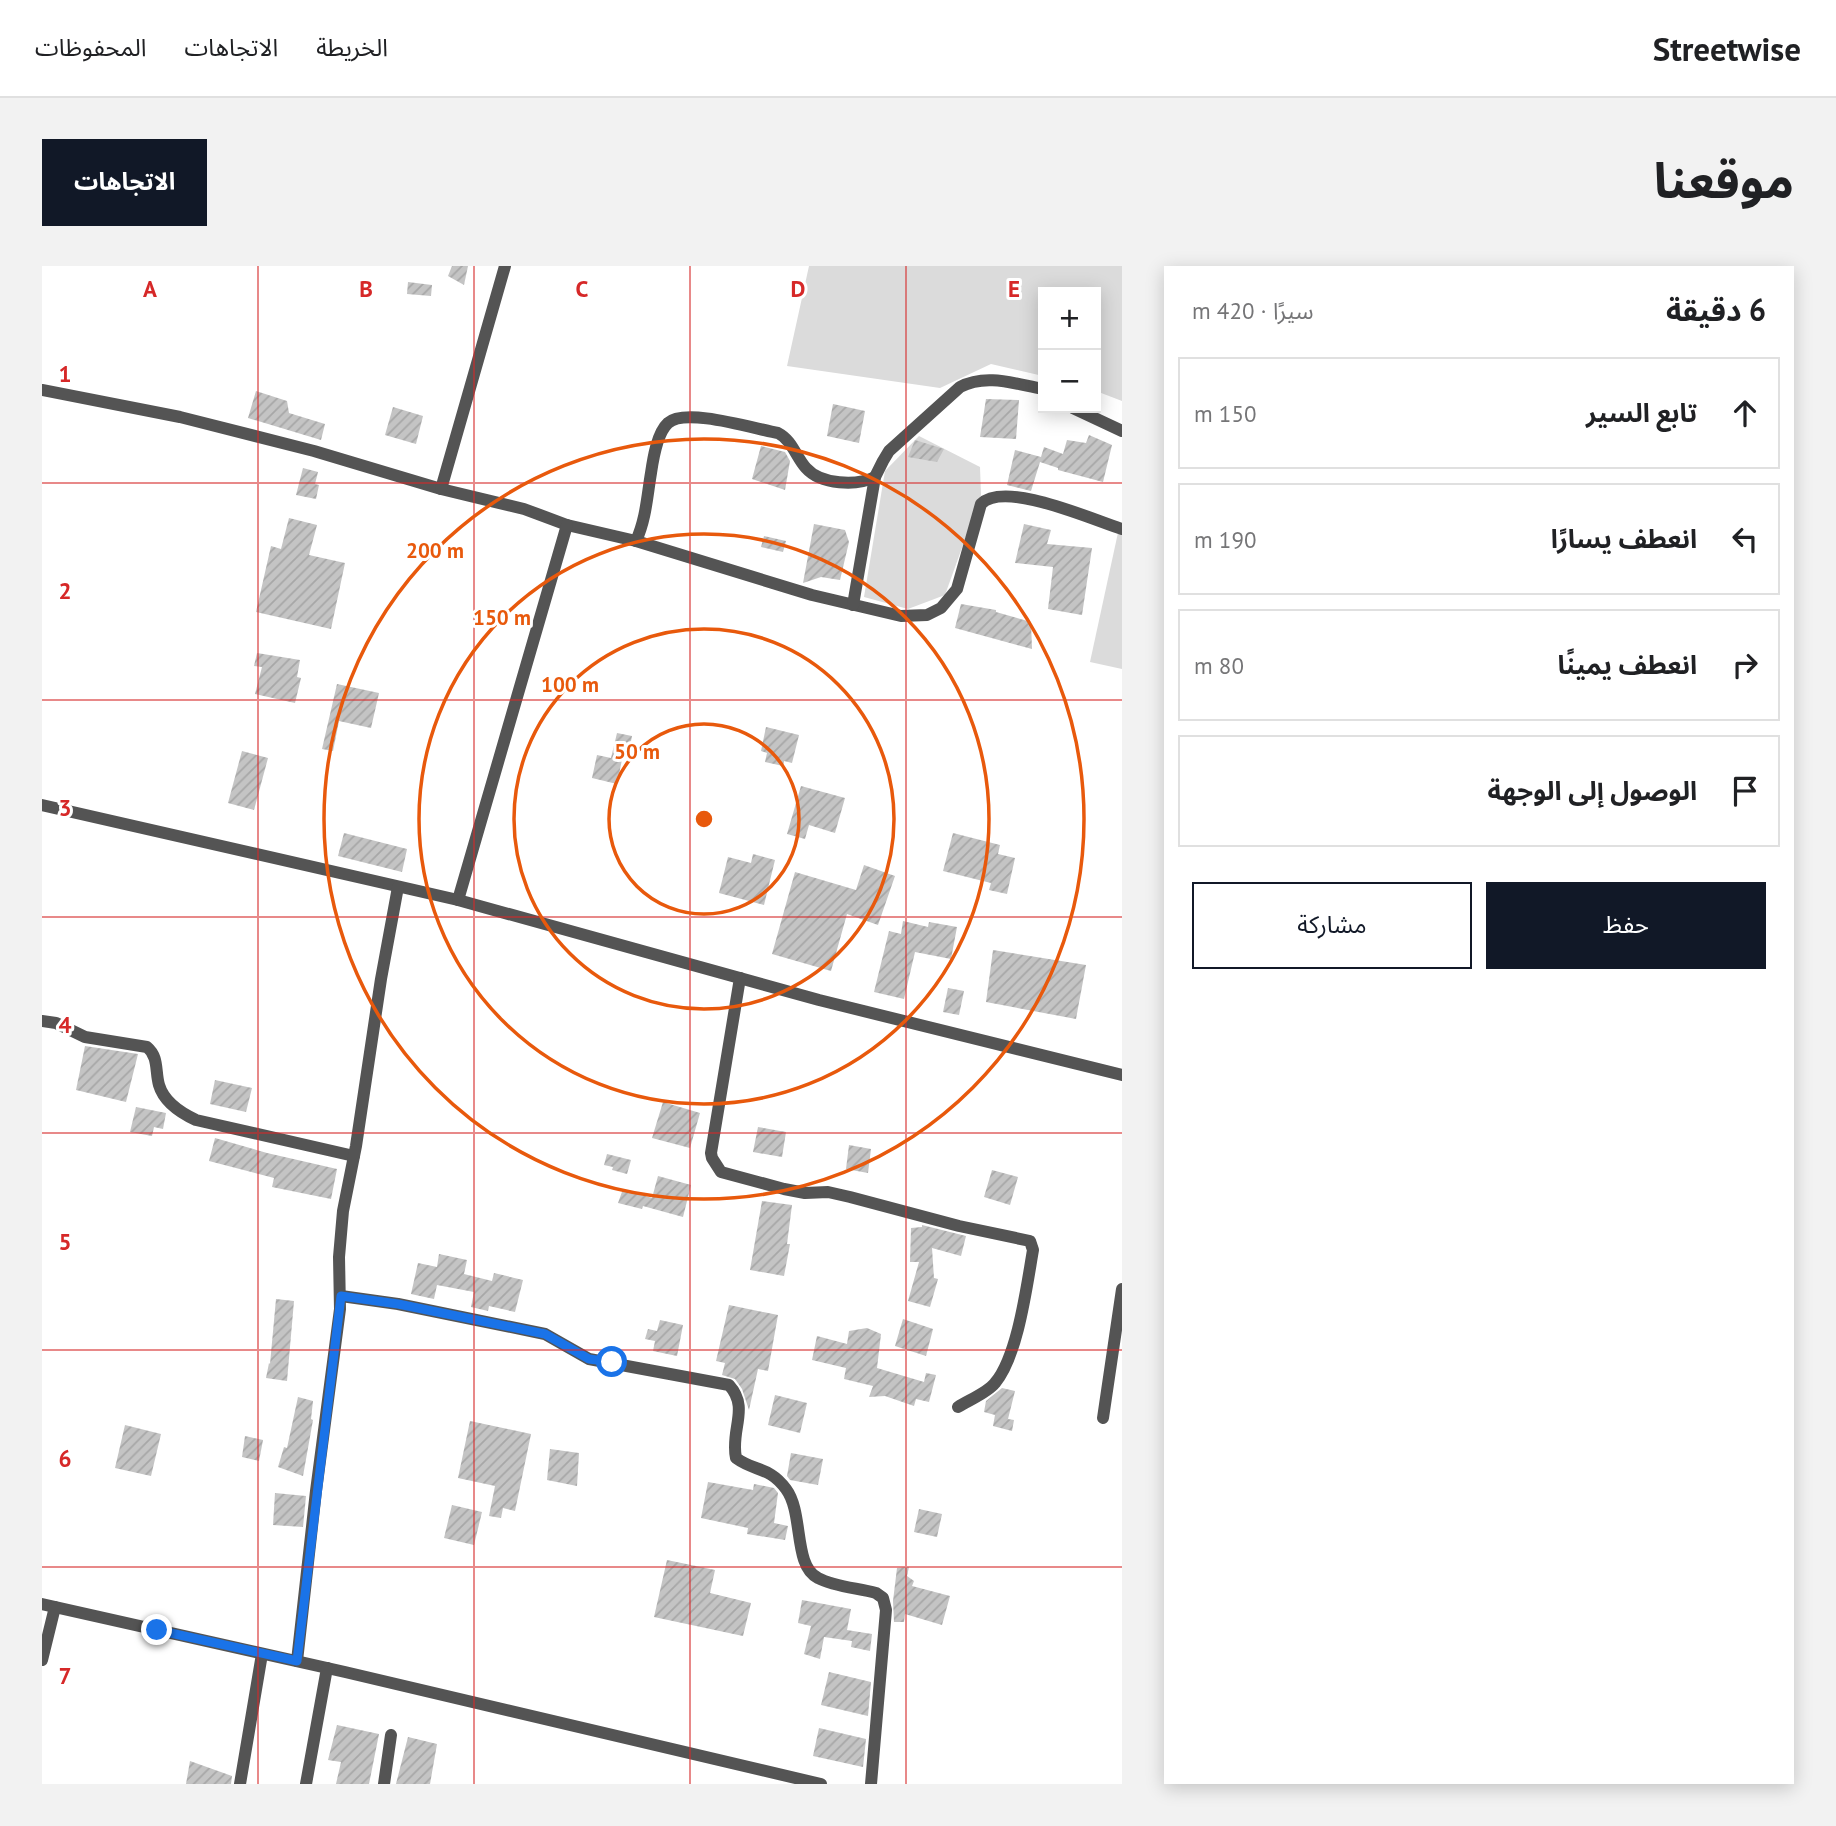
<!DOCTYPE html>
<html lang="ar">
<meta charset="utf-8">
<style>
:root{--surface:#fff;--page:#f2f2f2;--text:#202124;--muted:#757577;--line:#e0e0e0;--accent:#111827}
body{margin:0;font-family:"PT Sans","Noto Sans Arabic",sans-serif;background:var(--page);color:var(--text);direction:rtl}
.controls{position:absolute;right:21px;top:21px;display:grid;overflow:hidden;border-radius:0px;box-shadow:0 4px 18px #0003}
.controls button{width:63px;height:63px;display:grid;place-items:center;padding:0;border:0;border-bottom:2px solid var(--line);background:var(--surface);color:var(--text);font:35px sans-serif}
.stop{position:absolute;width:21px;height:21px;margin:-16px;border:5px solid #1a73e8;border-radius:50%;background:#fff}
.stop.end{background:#1a73e8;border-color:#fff;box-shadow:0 2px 7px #0008}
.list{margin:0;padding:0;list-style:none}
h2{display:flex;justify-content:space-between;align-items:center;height:91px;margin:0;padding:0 28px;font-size:30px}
h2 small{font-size:23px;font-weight:400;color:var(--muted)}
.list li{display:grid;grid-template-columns:46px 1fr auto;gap:21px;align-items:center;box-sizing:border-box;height:112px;margin:0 14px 14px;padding:0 14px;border:2px solid var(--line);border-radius:0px}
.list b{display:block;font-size:26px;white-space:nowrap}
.list em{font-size:23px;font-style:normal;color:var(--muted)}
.actions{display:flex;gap:14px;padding:21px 28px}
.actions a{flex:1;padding:16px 0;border:2px solid var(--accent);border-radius:0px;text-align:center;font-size:24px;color:var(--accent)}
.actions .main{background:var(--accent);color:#fff}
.icon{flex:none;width:38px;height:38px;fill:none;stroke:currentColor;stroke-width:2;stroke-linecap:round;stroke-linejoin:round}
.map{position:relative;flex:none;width:1080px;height:1518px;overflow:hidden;direction:ltr;border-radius:0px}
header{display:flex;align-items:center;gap:42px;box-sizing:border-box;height:98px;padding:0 35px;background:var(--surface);border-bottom:2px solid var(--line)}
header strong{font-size:33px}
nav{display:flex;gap:38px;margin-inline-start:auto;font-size:24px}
.intro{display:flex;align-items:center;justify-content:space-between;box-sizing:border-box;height:168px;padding:0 42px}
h1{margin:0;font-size:49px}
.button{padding:18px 32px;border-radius:0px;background:var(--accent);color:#fff;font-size:24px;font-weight:700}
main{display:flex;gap:42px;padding:0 42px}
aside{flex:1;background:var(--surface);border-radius:0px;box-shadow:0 4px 18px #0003}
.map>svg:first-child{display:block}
</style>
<header>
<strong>Streetwise</strong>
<nav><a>الخريطة</a><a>الاتجاهات</a><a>المحفوظات</a></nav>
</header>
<div class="intro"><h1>موقعنا</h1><a class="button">الاتجاهات</a></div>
<main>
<aside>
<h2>6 دقيقة<small>سيرًا · 420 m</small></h2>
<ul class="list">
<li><svg class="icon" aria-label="ahead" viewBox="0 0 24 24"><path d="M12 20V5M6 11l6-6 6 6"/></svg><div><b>تابع السير</b></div><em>150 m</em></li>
<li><svg class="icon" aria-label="left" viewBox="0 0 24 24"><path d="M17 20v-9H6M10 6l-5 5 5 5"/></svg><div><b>انعطف يسارًا</b></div><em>190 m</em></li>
<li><svg class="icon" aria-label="right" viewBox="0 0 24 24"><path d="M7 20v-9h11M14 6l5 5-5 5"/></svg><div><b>انعطف يمينًا</b></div><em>80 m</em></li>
<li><svg class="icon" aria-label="arrive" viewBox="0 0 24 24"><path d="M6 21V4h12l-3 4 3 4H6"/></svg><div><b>الوصول إلى الوجهة</b></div></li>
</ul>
<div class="actions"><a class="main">حفظ</a><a>مشاركة</a></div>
</aside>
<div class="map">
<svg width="1080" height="1518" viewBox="0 0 1080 1518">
<defs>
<pattern id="building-hatch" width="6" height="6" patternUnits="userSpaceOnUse" patternTransform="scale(1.75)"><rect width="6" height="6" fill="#c4c4c4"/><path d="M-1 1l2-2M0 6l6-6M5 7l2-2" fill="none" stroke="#a7a7a7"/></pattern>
</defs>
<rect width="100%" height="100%" fill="#fff"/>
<!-- grass -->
<g fill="#dbdbdb">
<polygon points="767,0 1080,0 1080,135 1054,125 1054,26 1001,26 1001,110 949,98 898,122 745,100"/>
<polygon points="877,170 938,201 939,229 903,329 866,343 822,331 843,205"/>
<polygon points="1077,262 1080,263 1080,403 1048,396"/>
</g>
<!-- building -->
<g fill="url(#building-hatch)">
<polygon points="410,0 426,0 422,19 406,10"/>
<polygon points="366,16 390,19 389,30 365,28"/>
<polygon points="214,125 245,135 247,147 283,158 279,174 206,152"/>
<polygon points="944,133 977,134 974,173 938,171"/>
<polygon points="791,138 823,145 817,177 785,170"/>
<polygon points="351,141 381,150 374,178 343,169"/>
<polygon points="1047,169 1070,179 1061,216 1016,204 1016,202 998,196 989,225 965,219 973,184 999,191 1002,181 1021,188 1025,174 1044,177"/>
<polygon points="873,174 902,183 895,196 866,191"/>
<polygon points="719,180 743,186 748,195 743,224 710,213"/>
<polygon points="261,202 276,206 273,218 277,219 274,233 254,229"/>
<polygon points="247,252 275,259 267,289 303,297 289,363 214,346 229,280 239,283"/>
<polygon points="772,258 803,264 807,276 798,314 779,311 761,317"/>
<polygon points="982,258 1009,264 1005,278 1050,282 1040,349 1006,343 1011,301 973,297"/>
<polygon points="722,270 744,275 741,286 719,281"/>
<polygon points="919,338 954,344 954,346 989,356 990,383 913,362"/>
<polygon points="215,387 258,394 255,411 259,412 253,437 213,428 220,401 212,400"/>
<polygon points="295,418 337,427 329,462 297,455 291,485 280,483"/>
<polygon points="724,461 757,469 750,497 742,495 741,500 723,496 725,487 719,485"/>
<polygon points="575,467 590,470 588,480 583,479 575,518 550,512 555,489 569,492"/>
<polygon points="200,485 226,492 212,544 186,537"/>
<polygon points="759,520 803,532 793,567 767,559 763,573 745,568"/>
<polygon points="302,567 365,583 360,606 296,590"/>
<polygon points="911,567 958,579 956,588 973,592 965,628 947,624 949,617 901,605"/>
<polygon points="711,588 733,594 722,639 677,627 686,591 709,597"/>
<polygon points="822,599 853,610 836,659 805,648 789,705 730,688 753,606 814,624"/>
<polygon points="861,655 886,661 887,656 915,661 909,693 873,686 862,733 832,726 847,665 859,668"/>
<polygon points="951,684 1044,699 1034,753 944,736"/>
<polygon points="906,722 922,725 917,749 901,746"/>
<polygon points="43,780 96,788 84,836 34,824"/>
<polygon points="173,814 210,822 204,846 168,838"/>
<polygon points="621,836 658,847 648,882 610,872"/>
<polygon points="94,841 124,847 121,863 112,861 110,870 88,866"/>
<polygon points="716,861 744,866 740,891 711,886"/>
<polygon points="173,872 225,887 295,903 289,933 230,921 232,912 167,895"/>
<polygon points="807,879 829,883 826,907 804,903"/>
<polygon points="565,888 589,894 585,908 570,904 571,901 562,899"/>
<polygon points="950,904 976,911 968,939 942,931"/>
<polygon points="616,910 649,919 641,951 601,940 600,943 576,937 581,923 610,932"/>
<polygon points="720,935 750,939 745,978 748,978 742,1010 708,1004"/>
<polygon points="880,959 924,970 919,990 890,982 892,1012 896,1013 888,1041 866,1035 877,996 868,996 869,962 880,961"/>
<polygon points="397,988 425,994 422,1008 450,1015 452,1007 481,1014 473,1046 447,1040 446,1045 429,1041 432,1026 395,1019 392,1033 369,1028 376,997 395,1001"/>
<polygon points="234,1033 252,1035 245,1115 224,1112 227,1097 228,1098"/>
<polygon points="687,1039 736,1049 726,1105 716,1103 707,1144 700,1123 693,1113 680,1109 683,1097 674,1095"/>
<polygon points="861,1053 891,1063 884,1090 853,1080"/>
<polygon points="618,1054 641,1059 635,1090 611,1085 613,1075 603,1073 606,1063 615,1065"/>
<polygon points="825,1062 839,1068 835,1102 882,1116 884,1107 894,1109 887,1136 874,1133 872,1140 843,1130 827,1131 831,1120 802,1113 804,1102 770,1094 775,1070 805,1078 807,1065"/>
<polygon points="960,1122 973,1125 966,1153 972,1154 970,1165 951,1160 953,1149 942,1146 944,1135"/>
<polygon points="733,1129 765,1137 758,1167 726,1159"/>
<polygon points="256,1131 271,1135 269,1153 271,1154 261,1210 236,1201 242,1181 245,1182"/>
<polygon points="428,1155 489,1168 473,1245 461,1242 459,1252 447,1250 453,1220 416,1212"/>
<polygon points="83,1159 119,1168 109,1210 73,1202"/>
<polygon points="203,1170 221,1174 217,1195 200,1191"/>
<polygon points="508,1183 537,1187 535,1220 505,1214"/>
<polygon points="749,1187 781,1193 776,1219 748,1214 745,1210"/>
<polygon points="666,1216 711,1224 712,1218 732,1222 736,1227 732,1257 746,1260 743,1274 705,1268 706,1262 659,1252"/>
<polygon points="233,1227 264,1230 261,1261 231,1259"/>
<polygon points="410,1239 440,1246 432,1279 402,1272"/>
<polygon points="877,1243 900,1248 895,1271 872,1266"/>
<polygon points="625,1294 673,1304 668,1327 709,1337 701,1370 612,1351"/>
<polygon points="867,1301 865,1310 872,1315 870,1320 908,1330 900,1359 863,1348 862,1356 852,1356 851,1335 855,1302"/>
<polygon points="760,1334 809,1343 805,1364 830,1368 828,1385 809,1381 810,1375 782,1371 778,1393 762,1388 769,1360 756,1357"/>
<polygon points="787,1406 829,1416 826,1450 779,1439"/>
<polygon points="295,1459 337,1468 327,1518 294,1518 299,1496 286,1494"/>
<polygon points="777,1462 824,1473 821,1501 771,1490"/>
<polygon points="366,1471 395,1478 388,1518 354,1518"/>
<polygon points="148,1495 190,1510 189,1518 144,1518"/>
</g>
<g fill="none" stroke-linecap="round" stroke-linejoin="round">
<!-- minor -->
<g stroke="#545454" stroke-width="12">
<path d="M0 124 138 151 272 185 399 223 482 243 525 259 594 275 770 329 859 350 885 349 899 342 915 323 939 238C963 214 1051 254 1080 263"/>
<polyline points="1031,142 1080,165"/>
<polyline points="399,223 463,0"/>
<path d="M594 275C604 253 605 231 609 207 611 193 615 167 626 157 643 141 713 163 736 167 750 174 754 191 764 202 779 219 815 220 833 211"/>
<path d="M811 339 833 211 841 195 847 185 918 121C944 107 973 118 1001 123"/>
<polyline points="0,539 416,634 777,734 1080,809"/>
<polyline points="416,634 525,259"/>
<path d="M698 712 669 887 670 892 679 906 742 923 763 927 786 926 808 931 917 960 988 975 991 984C985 1018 976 1090 953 1117 945 1127 927 1134 916 1141"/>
<path d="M0 755 14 757 43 771 105 781C117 791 113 805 117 819 122 836 139 847 154 854L312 890"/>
<path d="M299 1030 356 1038 503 1068 547 1093 687 1119C708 1142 688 1164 694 1192 713 1206 727 1200 744 1223 762 1247 751 1300 776 1312 793 1321 816 1322 834 1327L841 1332 844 1344 829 1518"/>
<polyline points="1061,1152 1080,1023"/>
<polyline points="0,1338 303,1406 779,1518"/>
<polyline points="0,1394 13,1341"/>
<polyline points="255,1395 274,1225 298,1043 297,991 301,945 314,880 339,713 356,621"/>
<polyline points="198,1518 220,1388"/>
<polyline points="264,1518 285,1402"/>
<polyline points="342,1518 349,1469"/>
</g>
</g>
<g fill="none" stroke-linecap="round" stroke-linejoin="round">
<!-- route -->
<polyline stroke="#1a73e8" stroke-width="9" points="115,1364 255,1395 299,1030 356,1038 503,1068 547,1093 570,1096"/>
</g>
<!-- grid -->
<path fill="none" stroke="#d62828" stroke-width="2" stroke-opacity="0.55" d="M216 0V1518M432 0V1518M648 0V1518M864 0V1518M0 217H1080M0 434H1080M0 651H1080M0 867H1080M0 1084H1080M0 1301H1080"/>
<!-- distance rings -->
<g fill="none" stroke="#e8590c" stroke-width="3.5">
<circle cx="662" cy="553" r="95"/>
<circle cx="662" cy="553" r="190"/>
<circle cx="662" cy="553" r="285"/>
<circle cx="662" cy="553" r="380"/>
</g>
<g font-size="23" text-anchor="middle" font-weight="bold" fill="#d62828" stroke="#fff" stroke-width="6" stroke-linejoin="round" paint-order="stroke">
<text x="108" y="31">A</text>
<text x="324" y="31">B</text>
<text x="540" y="31">C</text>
<text x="756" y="31">D</text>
<text x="972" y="31">E</text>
<text x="23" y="116">1</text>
<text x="23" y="333">2</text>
<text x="23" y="550">3</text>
<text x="23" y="767">4</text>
<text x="23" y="984">5</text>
<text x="23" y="1201">6</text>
<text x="23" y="1418">7</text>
</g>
<circle cx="662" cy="553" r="10" fill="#e8590c" stroke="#fff" stroke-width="3.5"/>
<g font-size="21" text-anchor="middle" font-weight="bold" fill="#e8590c" stroke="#fff" stroke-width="6" stroke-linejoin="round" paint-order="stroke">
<text x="393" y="292">200 m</text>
<text x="460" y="359">150 m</text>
<text x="528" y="426">100 m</text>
<text x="595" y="493">50 m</text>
</g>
</svg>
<div class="controls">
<button>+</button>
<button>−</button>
</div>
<div class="stop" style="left:570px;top:1096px"></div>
<div class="stop end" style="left:115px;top:1364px"></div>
</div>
</main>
